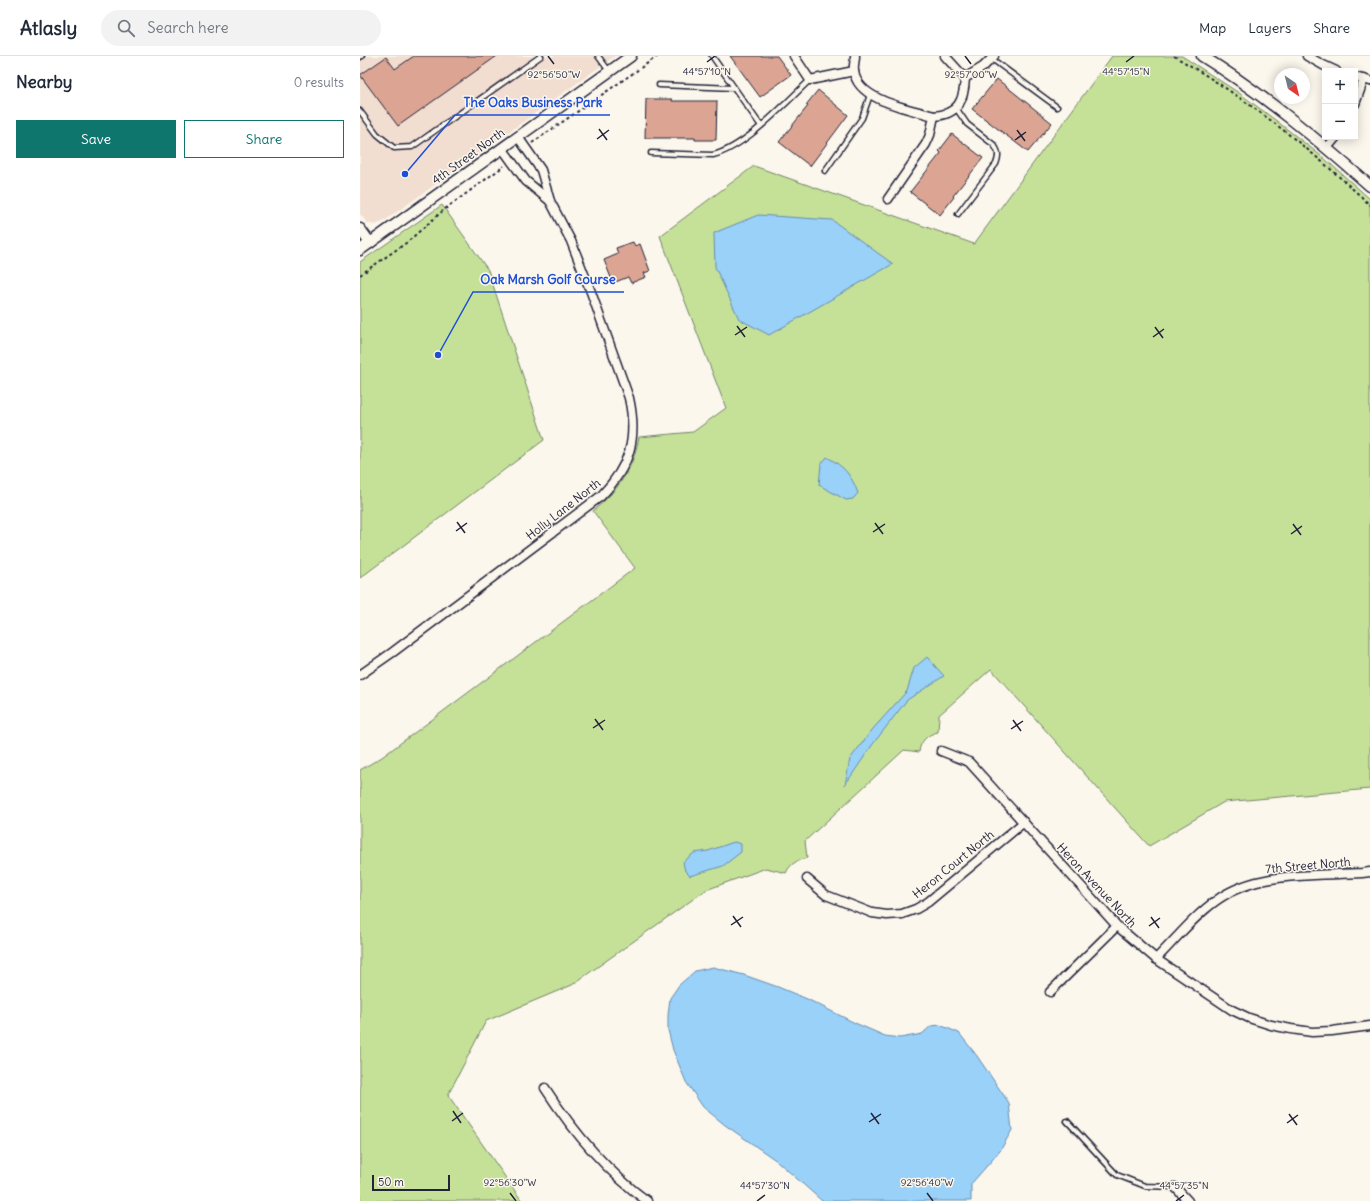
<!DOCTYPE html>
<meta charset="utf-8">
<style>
:root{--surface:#fff;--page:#f2f2f3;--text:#1f2937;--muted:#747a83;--line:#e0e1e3;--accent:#0f766e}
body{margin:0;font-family:Delius,sans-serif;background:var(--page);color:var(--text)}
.controls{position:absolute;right:12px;top:12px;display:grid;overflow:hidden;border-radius:0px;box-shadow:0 2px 10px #0003}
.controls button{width:36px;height:36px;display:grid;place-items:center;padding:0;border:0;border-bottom:1px solid var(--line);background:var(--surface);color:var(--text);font:20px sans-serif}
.compass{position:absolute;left:914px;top:12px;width:36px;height:36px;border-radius:50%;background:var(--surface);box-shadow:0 2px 10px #0003;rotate:145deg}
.scale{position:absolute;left:12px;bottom:10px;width:78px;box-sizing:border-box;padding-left:4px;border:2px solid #22223b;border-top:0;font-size:11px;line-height:14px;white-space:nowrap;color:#22223b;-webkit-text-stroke:3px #fbf7ec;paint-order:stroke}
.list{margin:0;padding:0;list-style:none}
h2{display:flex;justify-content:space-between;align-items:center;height:52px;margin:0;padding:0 16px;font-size:17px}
h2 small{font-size:13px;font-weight:400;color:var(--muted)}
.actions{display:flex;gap:8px;padding:12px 16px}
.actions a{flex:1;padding:9px 0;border:1px solid var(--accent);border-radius:0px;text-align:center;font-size:14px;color:var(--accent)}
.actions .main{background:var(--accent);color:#fff}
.icon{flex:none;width:22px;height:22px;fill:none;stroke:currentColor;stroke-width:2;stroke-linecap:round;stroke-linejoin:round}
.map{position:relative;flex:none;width:1010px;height:1145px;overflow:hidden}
header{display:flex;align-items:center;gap:24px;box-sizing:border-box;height:56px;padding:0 20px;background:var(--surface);border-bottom:1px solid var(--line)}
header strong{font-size:19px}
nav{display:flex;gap:22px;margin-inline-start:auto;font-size:14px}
.search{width:280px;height:36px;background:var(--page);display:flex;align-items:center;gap:10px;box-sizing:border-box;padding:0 14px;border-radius:22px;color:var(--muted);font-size:15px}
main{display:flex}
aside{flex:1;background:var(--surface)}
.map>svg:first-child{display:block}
</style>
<header>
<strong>Atlasly</strong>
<div class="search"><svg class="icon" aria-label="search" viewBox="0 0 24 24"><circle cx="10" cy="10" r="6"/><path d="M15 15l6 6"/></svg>Search here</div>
<nav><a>Map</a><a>Layers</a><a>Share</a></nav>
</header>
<main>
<aside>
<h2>Nearby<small>0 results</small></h2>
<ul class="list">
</ul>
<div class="actions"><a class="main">Save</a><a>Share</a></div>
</aside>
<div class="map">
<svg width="1010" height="1145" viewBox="0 0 1010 1145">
<rect width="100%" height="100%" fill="#fbf7ec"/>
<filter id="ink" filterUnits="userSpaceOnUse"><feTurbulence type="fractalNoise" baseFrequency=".025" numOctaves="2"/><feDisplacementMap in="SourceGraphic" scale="8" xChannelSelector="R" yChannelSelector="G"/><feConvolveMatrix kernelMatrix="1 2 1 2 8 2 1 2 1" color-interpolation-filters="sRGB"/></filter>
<g filter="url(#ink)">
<!-- built -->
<polygon fill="#f2ded1" points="0,0 255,0 23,166 15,169 7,167 0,158"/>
<!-- green -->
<g fill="#c5e198" stroke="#74826a">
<path d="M752 0H822L879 37 918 66 965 103 1010 143V733L864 746 789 790 631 613 579 659 578 676C568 678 560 685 559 696L544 694 445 785 447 802C437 804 430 808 426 817L406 812 346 834 212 929 126 965 88 1039 162 1145H0V714L22 701 275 512 233 455C258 434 273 414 279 381L333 376 366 352 300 180 394 110 614 188Z"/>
<polygon points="82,149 128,214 184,384 0,522 0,206"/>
</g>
<!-- water -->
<g fill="#99d1f9" stroke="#698bad">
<polygon points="398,159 472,164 533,208 409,279 379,263 355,211 354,177"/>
<path d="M467 401C485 411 491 419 498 437L493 443 486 444 459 429 461 408Z"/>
<polygon points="567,601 584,620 547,644 513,688 485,729 490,703 512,674 547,635 554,612"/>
<polygon points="374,786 381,788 381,796 363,810 330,820 325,815 323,806 334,797 348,795"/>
<polygon points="353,911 384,919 418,931 447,943 495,967 525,980 540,982 562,978 571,970 580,969 599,977 617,1000 649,1047 652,1074 640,1095 611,1128 611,1145 462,1145 417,1105 365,1069 343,1051 326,1026 313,994 308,974 308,959 310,942 319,929 335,915"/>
</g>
<!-- building -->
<g fill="#dca593" stroke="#22223b">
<polygon points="54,0 137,0 38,70 0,19 26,1 35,13"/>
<polygon points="370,0 417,0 431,19 400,41"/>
<polygon points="637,23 692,67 668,96 612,53"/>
<polygon points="458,34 488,59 450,110 419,86 448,50 446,49"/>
<polygon points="286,43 312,43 312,45 357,45 356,84 335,84 335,82 285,82"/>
<polygon points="592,78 623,102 593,140 594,141 580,159 550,136 581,97 579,95"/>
<polygon points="273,186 275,190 280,188 290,215 284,217 286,221 271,227 268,221 253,227 244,204 258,198 256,192"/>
</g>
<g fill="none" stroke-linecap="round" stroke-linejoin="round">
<!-- service casing -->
<g stroke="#22223b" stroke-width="7">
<g id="service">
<polyline points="238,0 249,15"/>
<polyline points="352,0 401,70"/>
<polyline points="0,1 2,0"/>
<polyline points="632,3 697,51"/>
<polyline points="299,29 374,32"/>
<path d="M596 52 607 68 634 89C639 96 639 100 636 108L598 158"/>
<polyline points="0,55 17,78 34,92 52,91 181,0"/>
<path d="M291 97 353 99C386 91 425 47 450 24"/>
<polyline points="465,115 502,62 510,39"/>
<polyline points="707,1065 757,1119 785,1130 815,1131"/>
</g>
</g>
<!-- minor casing -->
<g stroke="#22223b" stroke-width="11">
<g id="minor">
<polyline points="434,0 450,24 494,15"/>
<path d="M495 0C495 5 493 11 494 15 497 45 551 53 574 60 599 58 604 44 605 22L585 0"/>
<polyline points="947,0 963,9 976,15"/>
<polyline points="995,21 1010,25"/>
<polyline points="605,22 623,11 634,0"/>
<polyline points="995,48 1004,23"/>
<polyline points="142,92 166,125 190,145"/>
<polyline points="967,92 976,81"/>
<polyline points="528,143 566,88 570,79 574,60"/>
<path d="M0 619 33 596 241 440C270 410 278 383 269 342L231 236 211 185 190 145 181 114 158 81"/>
<polyline points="581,695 609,706 757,870 796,903 872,954 889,962 911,969 931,973 952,976 972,975 1010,970"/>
<polyline points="447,823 466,839 512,857 527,859 542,858 556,853 568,846 664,766"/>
<path d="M796 903C816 883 834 860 857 844 897 815 955 820 1002 817L1010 816"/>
<polyline points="690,936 757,870"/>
<path d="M185 1032C212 1074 246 1115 287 1145"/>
<polyline points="815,1131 828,1145"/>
</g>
</g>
<!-- tertiary casing -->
<g stroke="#22223b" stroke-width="13">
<g id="tertiary">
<path d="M842 0C902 37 957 83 1010 130"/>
<polyline points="0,173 10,187"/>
<polyline points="0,194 271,0"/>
</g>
</g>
<!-- path -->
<g stroke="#22223b" stroke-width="2" stroke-dasharray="3 3" stroke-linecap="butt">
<path d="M814 0C885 41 951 93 1010 149"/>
<polyline points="172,87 298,0"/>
<polyline points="0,219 46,187 85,153 144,110"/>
</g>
<!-- service -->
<use href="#service" stroke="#fbf7ec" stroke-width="4"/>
<!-- minor -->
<use href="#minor" stroke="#fbf7ec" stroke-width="8"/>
<!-- tertiary -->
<use href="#tertiary" stroke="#fbf7ec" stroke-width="10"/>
</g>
</g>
<!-- ticks -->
<path fill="none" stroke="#22223b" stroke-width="1.5" d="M188 0 194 8M605 0 611 8M347 6 355 0M766 6 774 0M239 73 247 84M657 74 665 85M237 83 249 74M655 84 666 76M377 270 385 281M795 271 803 282M375 279 387 271M793 281 804 273M97 466 105 477M515 467 523 478M933 468 941 479M96 475 107 467M513 476 525 468M931 478 942 470M235 663 243 674M653 664 661 675M233 672 245 664M651 673 663 665M373 860 381 871M791 861 799 872M371 869 383 861M789 870 800 862M93 1055 101 1067M511 1057 519 1068M929 1058 937 1069M92 1065 103 1057M509 1066 521 1058M927 1067 938 1059M150 1137 156 1145M567 1137 573 1145M397 1145 405 1139M816 1145 824 1139"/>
<g text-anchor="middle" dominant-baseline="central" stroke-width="3" stroke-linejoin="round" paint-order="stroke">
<!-- street labels -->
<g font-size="12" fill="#22223b" stroke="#fbf7ec">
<text transform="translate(108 100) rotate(-36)">4th Street North</text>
<text transform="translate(203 453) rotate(-38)">Holly Lane North</text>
<text transform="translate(593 808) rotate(-39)">Heron Court North</text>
<text transform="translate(948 809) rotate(-5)">7th Street North</text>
<text transform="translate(737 829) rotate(47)">Heron Avenue North</text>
</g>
</g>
<g font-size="10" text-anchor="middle" fill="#22223b" stroke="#fbf7ec" stroke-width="3" stroke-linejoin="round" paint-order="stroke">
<text x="347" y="19">44°57'10"N</text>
<text x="766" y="19">44°57'15"N</text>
<text x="194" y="22">92°56'50"W</text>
<text x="611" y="22">92°57'00"W</text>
<text x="150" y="1130">92°56'30"W</text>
<text x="567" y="1130">92°56'40"W</text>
<text x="405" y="1133">44°57'30"N</text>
<text x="824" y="1133">44°57'35"N</text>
</g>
<!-- callouts -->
<path fill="none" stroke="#1d4ed8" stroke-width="1.5" d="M45 118L95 59H250M78 299L113 236H264"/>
<g fill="#1d4ed8" stroke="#fbf7ec" stroke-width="1.5">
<circle cx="45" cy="118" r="4"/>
<circle cx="78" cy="299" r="4"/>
</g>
<g font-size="13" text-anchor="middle" font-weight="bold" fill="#1d4ed8" stroke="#fbf7ec" stroke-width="3" stroke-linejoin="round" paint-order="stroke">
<text x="173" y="51">The Oaks Business Park</text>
<text x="188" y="228">Oak Marsh Golf Course</text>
</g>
</svg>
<div class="controls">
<button>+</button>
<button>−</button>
</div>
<svg class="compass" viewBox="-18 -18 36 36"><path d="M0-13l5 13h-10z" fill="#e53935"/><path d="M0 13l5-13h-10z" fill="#747a83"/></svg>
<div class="scale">50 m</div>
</div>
</main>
